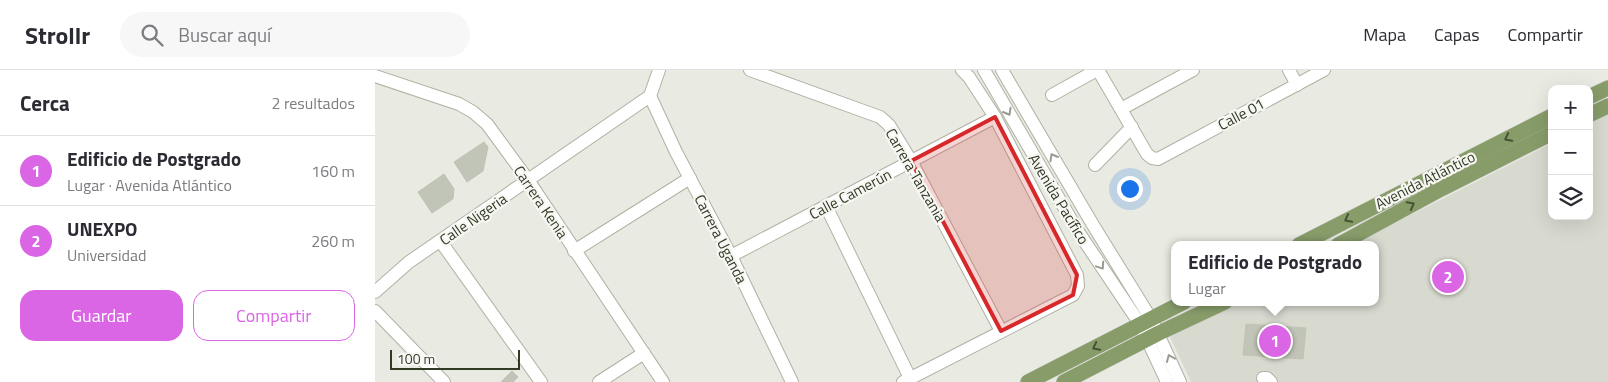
<!DOCTYPE html>
<html lang="es">
<meta charset="utf-8">
<style>
:root{--surface:#fff;--page:#f7f7f7;--text:#2b2b33;--muted:#7c7c81;--line:#e1e1e2;--accent:#da65e5}
body{margin:0;font-family:"Titillium Web",sans-serif;background:var(--page);color:var(--text)}
.controls{position:absolute;right:15px;top:15px;display:grid;overflow:hidden;border-radius:10px;box-shadow:0 5px 20px #0002}
.controls button{width:45px;height:45px;display:grid;place-items:center;padding:0;border:0;border-bottom:1px solid var(--line);background:var(--surface);color:var(--text);font:25px sans-serif}
.scale{position:absolute;left:15px;bottom:12px;width:130px;box-sizing:border-box;padding-left:5px;border:2px solid #313a23;border-top:0;font-size:14px;line-height:18px;white-space:nowrap;color:#313a23;-webkit-text-stroke:4px #f6f7f2;paint-order:stroke}
.you{position:absolute;left:754px;top:118px;width:18px;height:18px;margin:-12px;border:4px solid #fff;border-radius:50%;background:#1a73e8;box-shadow:0 0 0 8px #1a73e833}
.badge{display:grid;place-items:center;width:32px;height:32px;border-radius:50%;background:var(--accent);color:#fff;font-size:16px;font-weight:700}
.pin{position:absolute;translate:-50% -50%;border:2px solid #fff;box-shadow:0 1px 5px #0006}
.popup{position:absolute;left:796px;top:171px;width:208px;height:65px;box-sizing:border-box;display:grid;place-content:center;border-radius:10px;background:var(--surface);filter:drop-shadow(0 1px 4px #0005);font-size:16px;white-space:nowrap;color:var(--muted)}
.popup b{font-size:19px;color:var(--text)}
.popup::after{content:'';position:absolute;left:50%;top:100%;margin-left:-10px;border:10px solid transparent;border-top-color:var(--surface)}
.list{margin:0;padding:0;list-style:none}
h2{display:flex;justify-content:space-between;align-items:center;height:65px;margin:0;padding:0 20px;font-size:21px}
h2 small{font-size:16px;font-weight:400;color:var(--muted)}
.list li{display:grid;grid-template-columns:32px 1fr auto;gap:15px;align-items:center;box-sizing:border-box;height:70px;padding:0 20px;border-top:1px solid var(--line)}
.list b{display:block;font-size:19px;white-space:nowrap}
.list p{margin:0;font-size:16px;white-space:nowrap;color:var(--muted)}
.list em{font-size:16px;font-style:normal;color:var(--muted)}
.actions{display:flex;gap:10px;padding:15px 20px}
.actions a{flex:1;padding:11px 0;border:1px solid var(--accent);border-radius:15px;text-align:center;font-size:18px;color:var(--accent)}
.actions .main{background:var(--accent);color:#fff}
.icon{flex:none;width:28px;height:28px;fill:none;stroke:currentColor;stroke-width:2;stroke-linecap:round;stroke-linejoin:round}
.map{position:relative;flex:none;width:1233px;height:312px;overflow:hidden}
header{display:flex;align-items:center;gap:30px;box-sizing:border-box;height:70px;padding:0 25px;background:var(--surface);border-bottom:1px solid var(--line)}
header strong{font-size:24px}
nav{display:flex;gap:28px;margin-inline-start:auto;font-size:18px}
.search{width:350px;height:45px;background:var(--page);display:flex;align-items:center;gap:12px;box-sizing:border-box;padding:0 18px;border-radius:28px;color:var(--muted);font-size:19px}
main{display:flex}
aside{flex:1;background:var(--surface)}
.map>svg:first-child{display:block}
</style>
<header>
<strong>Strollr</strong>
<div class="search"><svg class="icon" aria-label="search" viewBox="0 0 24 24"><circle cx="10" cy="10" r="6"/><path d="M15 15l6 6"/></svg>Buscar aquí</div>
<nav><a>Mapa</a><a>Capas</a><a>Compartir</a></nav>
</header>
<main>
<aside>
<h2>Cerca<small>2 resultados</small></h2>
<ul class="list">
<li><span class="badge">1</span><div><b>Edificio de Postgrado</b><p>Lugar · Avenida Atlántico</p></div><em>160 m</em></li>
<li><span class="badge">2</span><div><b>UNEXPO</b><p>Universidad</p></div><em>260 m</em></li>
</ul>
<div class="actions"><a class="main">Guardar</a><a>Compartir</a></div>
</aside>
<div class="map">
<svg width="1233" height="312" viewBox="0 0 1233 312">
<rect width="100%" height="100%" fill="#e9eae1"/>
<!-- built -->
<polygon fill="#d8dad0" points="1233,45 1233,312 816,312 795,267 864,232 1000,232 1000,175 977,175 1177,73 1177,146 1214,146 1214,54"/>
<!-- building -->
<g fill="#c1c5b7" stroke="#c0c3b4">
<polygon points="109,72 113,77 108,101 92,112 79,92"/>
<polygon points="69,104 79,119 78,129 57,143 43,122"/>
<polygon points="871,254 931,258 928,289 868,285"/>
<polygon points="137,301 143,307 138,312 126,312"/>
</g>
<g fill="none" stroke-linecap="round" stroke-linejoin="round">
<!-- minor casing -->
<g stroke="#aeb2a4" stroke-width="14">
<g id="minor">
<polyline points="375,0 505,47 514,55 536,91 626,261"/>
<polyline points="609,0 704,163 765,254 792,312"/>
<polyline points="627,0 718,155 776,249 805,312"/>
<polyline points="723,0 772,84 777,88 783,89 949,0"/>
<polyline points="914,0 922,15"/>
<polyline points="0,6 84,34 98,42 112,54 153,110 288,312"/>
<polyline points="677,25 722,0"/>
<polyline points="275,26 301,82 356,186 417,312"/>
<polyline points="746,39 818,0"/>
<polyline points="720,95 757,57"/>
<polyline points="451,136 535,308"/>
<polyline points="66,172 166,312"/>
<polyline points="199,181 315,108"/>
<polyline points="356,186 620,47"/>
<polyline points="0,222 34,192 275,26 284,0"/>
<polyline points="0,241 69,312"/>
<polyline points="888,308 892,308 896,312"/>
<polyline points="224,312 269,283"/>
<polyline points="528,312 698,225 703,216 702,205 620,47 594,7 587,0"/>
</g>
</g>
<!-- major casing -->
<g stroke="#c5c8c1" stroke-width="16">
<g id="major">
<polyline points="1214,27 1233,18"/>
<polyline points="1214,45 1233,36"/>
<polyline points="924,175 1177,46"/>
<polyline points="963,175 1066,119 1177,63"/>
<polyline points="653,312 809,232"/>
<polyline points="689,312 784,263 850,232"/>
</g>
</g>
<!-- minor -->
<use href="#minor" stroke="#fff" stroke-width="12"/>
<!-- major -->
<use href="#major" stroke="#889c6a" stroke-width="15"/>
</g>
<!-- one-way arrows -->
<defs><path id="oneway-chevron" d="M-2-3.5L2.5 0L-2 3.5" fill="none" stroke-width="1.6" stroke-linecap="round" stroke-linejoin="round" transform="scale(1.25)"/></defs>
<g stroke="#989c91">
<use href="#oneway-chevron" transform="translate(633 42) rotate(60)"/>
<use href="#oneway-chevron" transform="translate(678 87) rotate(-120)"/>
<use href="#oneway-chevron" transform="translate(726 196) rotate(56)"/>
<use href="#oneway-chevron" transform="translate(795 288) rotate(-113)"/>
</g>
<g stroke="#475235">
<use href="#oneway-chevron" transform="translate(1133 68) rotate(153)"/>
<use href="#oneway-chevron" transform="translate(1036 135) rotate(-28)"/>
<use href="#oneway-chevron" transform="translate(973 149) rotate(152)"/>
<use href="#oneway-chevron" transform="translate(721 277) rotate(153)"/>
</g>
<!-- marked area -->
<path fill="#d62828" fill-opacity="0.2" stroke="#d62828" stroke-width="4" stroke-linejoin="round" d="M620 47 702 205 698 225 626 261 536 91Z"/>
<g text-anchor="middle" dominant-baseline="central" stroke-width="4.5" stroke-linejoin="round" paint-order="stroke">
<!-- street labels -->
<g font-size="15" fill="#313a23" stroke="#f6f7f2">
<text transform="translate(866 44) rotate(-28)">Calle 01</text>
<text transform="translate(541 105) rotate(60)">Carrera Tanzania</text>
<text transform="translate(1050 110) rotate(-27)">Avenida Atlántico</text>
<text transform="translate(475 124) rotate(-28)">Calle Camerún</text>
<text transform="translate(684 129) rotate(59)">Avenida Pacífico</text>
<text transform="translate(166 132) rotate(56)">Carrera Kenia</text>
<text transform="translate(98 149) rotate(-35)">Calle Nigeria</text>
<text transform="translate(346 169) rotate(63)">Carrera Uganda</text>
</g>
</g>
</svg>
<div class="controls">
<button>+</button>
<button>−</button>
<button><svg class="icon" aria-label="layers" viewBox="0 0 24 24"><path d="M12 4l9 5-9 5-9-5zM3 14l9 5 9-5"/></svg></button>
</div>
<div class="scale">100 m</div>
<div class="you"></div>
<div class="pin badge" style="left:900px;top:271px">1</div>
<div class="popup"><b>Edificio de Postgrado</b>Lugar</div>
<div class="pin badge" style="left:1073px;top:207px">2</div>
</div>
</main>
